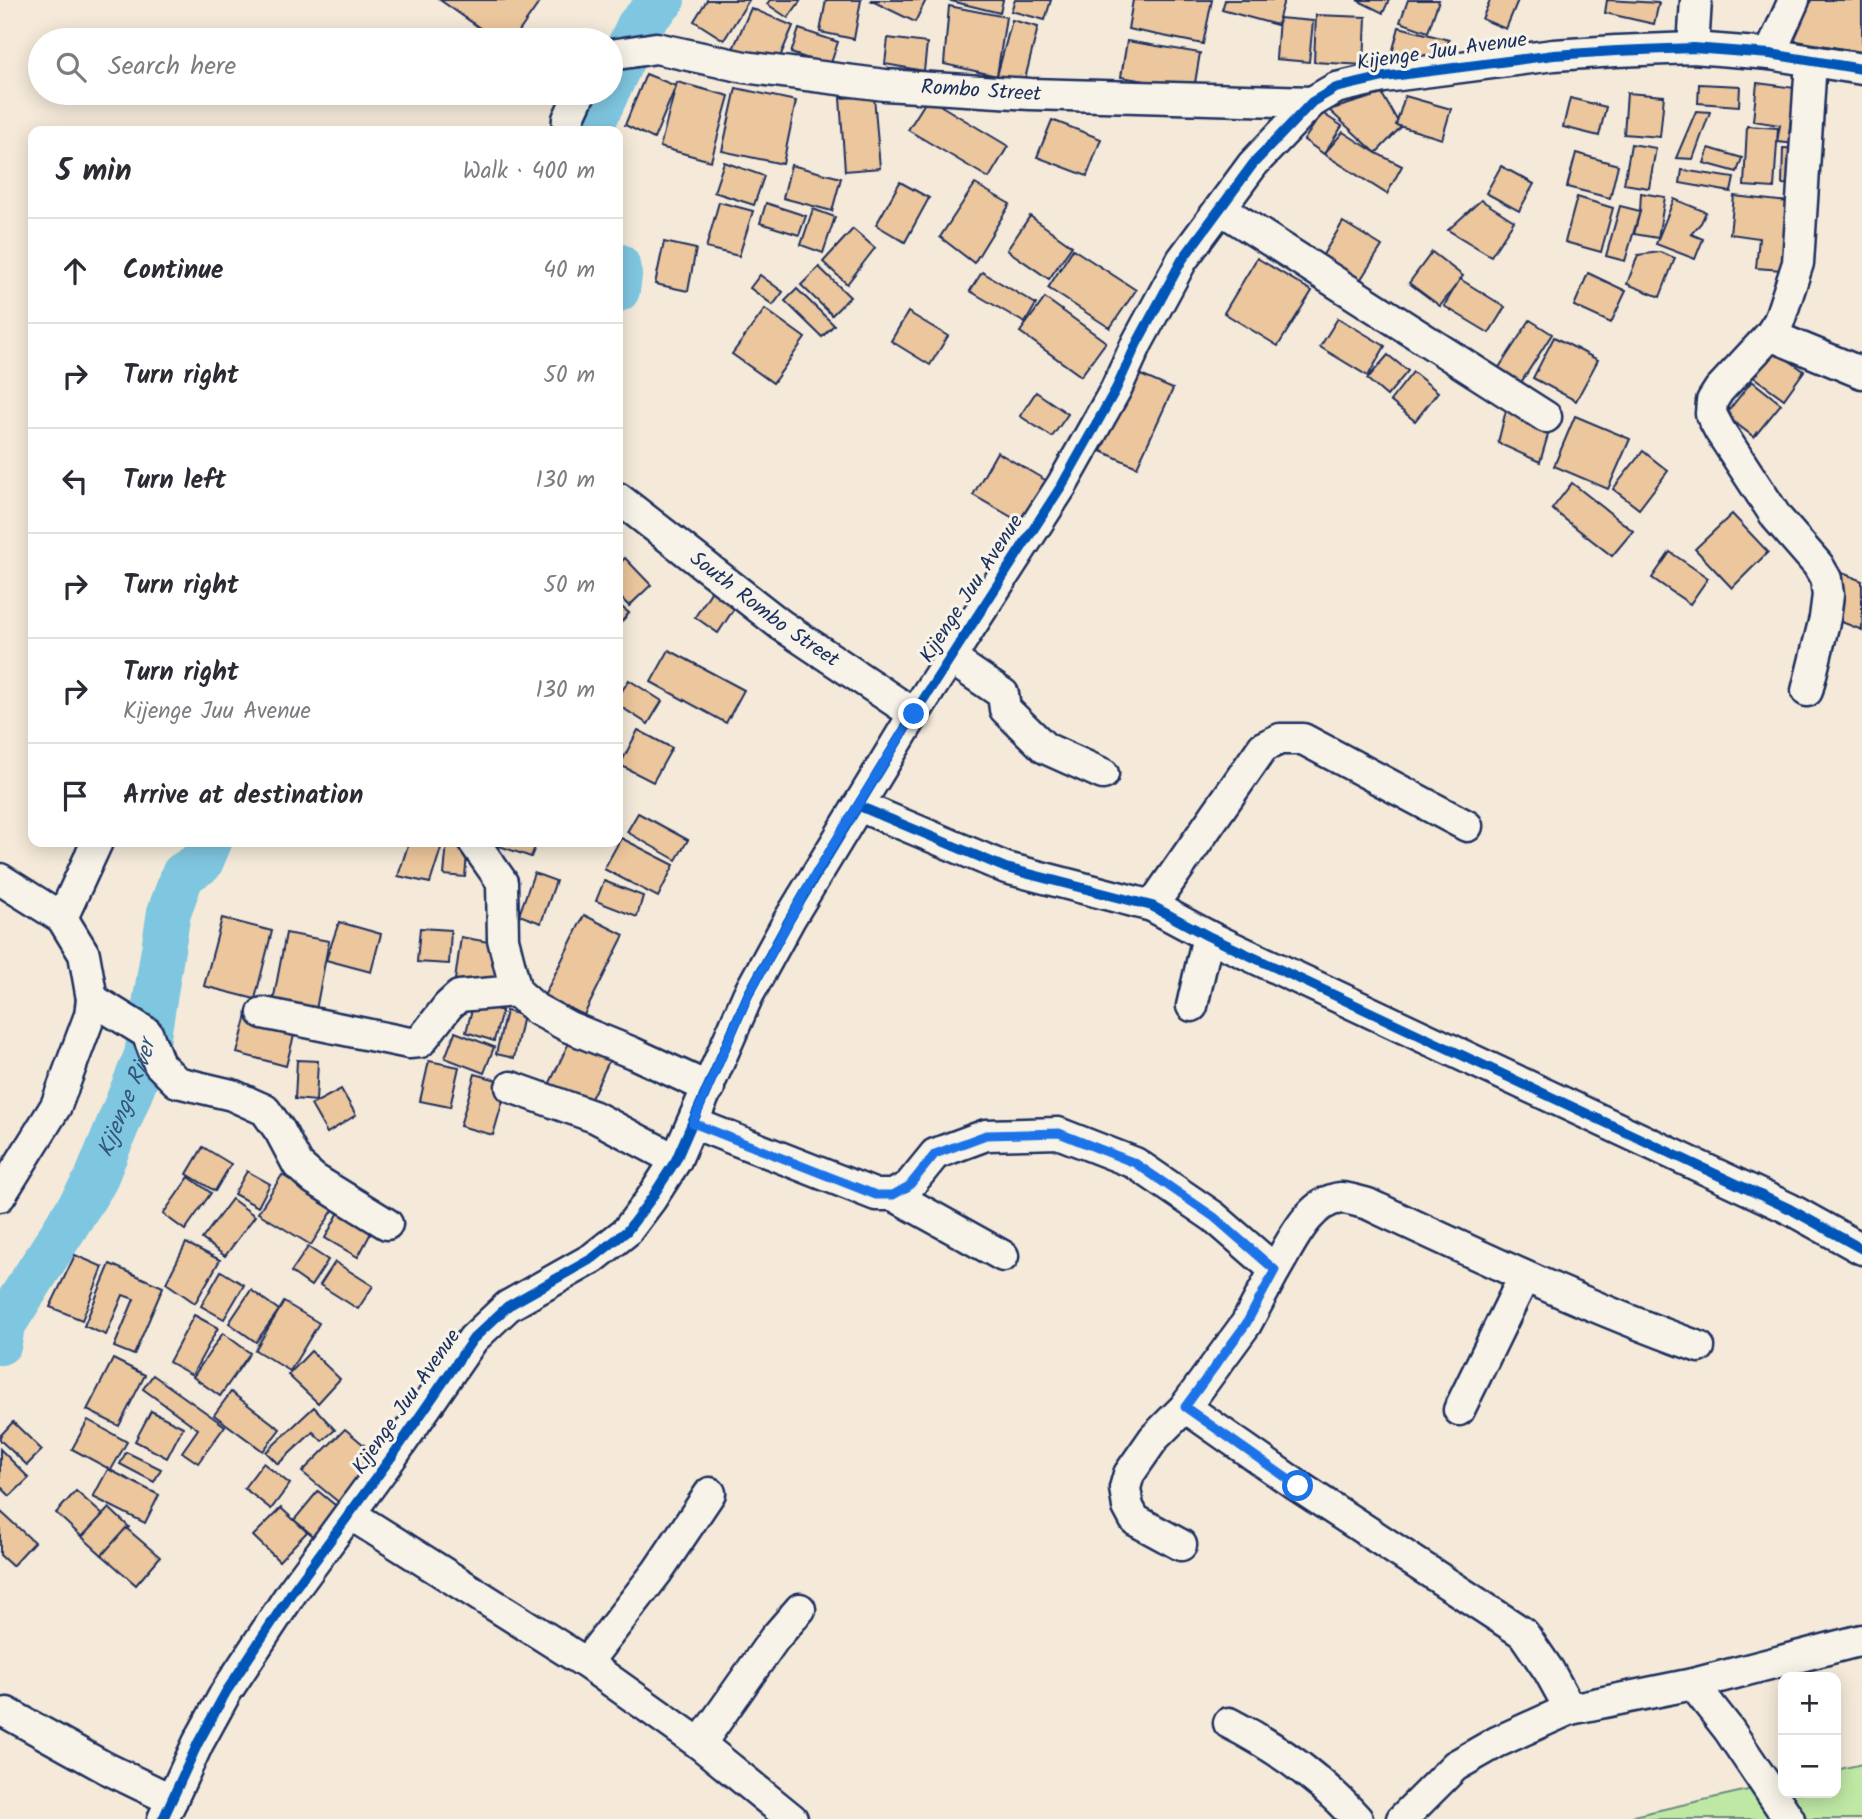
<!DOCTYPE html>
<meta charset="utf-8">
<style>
:root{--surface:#fff;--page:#f2f2f3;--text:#2b2b33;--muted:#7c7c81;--line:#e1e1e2}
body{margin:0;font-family:Kalam,sans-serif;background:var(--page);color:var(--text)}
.controls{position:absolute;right:21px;bottom:21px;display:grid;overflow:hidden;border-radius:14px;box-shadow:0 4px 18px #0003}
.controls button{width:63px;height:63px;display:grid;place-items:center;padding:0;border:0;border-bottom:2px solid var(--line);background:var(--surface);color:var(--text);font:35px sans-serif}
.stop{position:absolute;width:21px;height:21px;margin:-16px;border:5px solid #1a73e8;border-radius:50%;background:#fff}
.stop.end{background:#1a73e8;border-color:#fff;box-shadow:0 2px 7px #0008}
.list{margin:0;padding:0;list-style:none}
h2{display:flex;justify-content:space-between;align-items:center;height:91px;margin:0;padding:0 28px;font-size:30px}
h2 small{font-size:23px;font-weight:400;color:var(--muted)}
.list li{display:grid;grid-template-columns:46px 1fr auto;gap:21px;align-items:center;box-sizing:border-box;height:105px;padding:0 28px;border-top:2px solid var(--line)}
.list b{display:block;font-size:26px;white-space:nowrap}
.list p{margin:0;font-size:23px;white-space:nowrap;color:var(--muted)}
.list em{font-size:23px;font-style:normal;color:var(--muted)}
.icon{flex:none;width:38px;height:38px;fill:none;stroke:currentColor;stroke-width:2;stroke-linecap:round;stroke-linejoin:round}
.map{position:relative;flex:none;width:1862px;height:1819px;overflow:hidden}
.search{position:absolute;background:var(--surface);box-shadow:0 4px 18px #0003;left:28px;top:28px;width:595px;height:77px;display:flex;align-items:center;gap:18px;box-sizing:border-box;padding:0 24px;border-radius:38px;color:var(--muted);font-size:26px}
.panel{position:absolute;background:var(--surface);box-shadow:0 4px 18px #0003;left:28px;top:126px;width:595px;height:721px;border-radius:14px}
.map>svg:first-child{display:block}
</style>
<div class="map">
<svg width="1862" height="1819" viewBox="0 0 1862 1819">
<rect width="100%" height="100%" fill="#f5ead9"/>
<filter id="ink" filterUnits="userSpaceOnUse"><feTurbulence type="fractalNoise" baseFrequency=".0143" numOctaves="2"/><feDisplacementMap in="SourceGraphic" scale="14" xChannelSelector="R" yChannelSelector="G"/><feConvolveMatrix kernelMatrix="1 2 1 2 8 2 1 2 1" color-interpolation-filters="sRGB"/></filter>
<g filter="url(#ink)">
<!-- green -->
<polygon fill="#bfe8a4" stroke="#6d8c81" stroke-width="2" points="1862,1764 1862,1819 1620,1819 1783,1782 1783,1793 1836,1793 1836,1770"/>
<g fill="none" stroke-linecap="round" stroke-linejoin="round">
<!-- river -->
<g stroke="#7fc6e0" stroke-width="44">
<polyline points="611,85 638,26 663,0"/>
<polyline points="590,131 607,93"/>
<polyline points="618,265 620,275 618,290"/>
<path id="s1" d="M0 1343 3 1326 95 1181 146 1055 169 912 183 874 201 863 210 842"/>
</g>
</g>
<!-- building -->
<g fill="#ecc69c" stroke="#1b2f5e" stroke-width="2">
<polygon points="440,0 541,0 513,40 497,40"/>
<polygon points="707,0 749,0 724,40 694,21"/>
<polygon points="770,0 801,0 788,18 767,4"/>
<polygon points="826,0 861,0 854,39 820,32"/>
<polygon points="870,0 926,0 915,22"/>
<polygon points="947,0 1003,0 1000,13"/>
<polygon points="1015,0 1051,0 1045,20 1011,11"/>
<polygon points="1133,0 1212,0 1203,44 1128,29"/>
<polygon points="1225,0 1284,0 1277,25 1222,10"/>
<polygon points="1357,0 1389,0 1383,13"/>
<polygon points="1408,0 1439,0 1428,32 1400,22"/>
<polygon points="1490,0 1518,0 1506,29 1482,19"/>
<polygon points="1607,0 1659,3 1654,24 1605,13"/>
<polygon points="1806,0 1862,0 1862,52 1785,39"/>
<polygon points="949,6 1006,17 997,76 944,64"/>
<polygon points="751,8 793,26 772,76 729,58"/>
<polygon points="1316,15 1366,17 1364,65 1314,62"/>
<polygon points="1279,18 1313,21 1309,62 1276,59"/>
<polygon points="1012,20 1038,27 1024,83 997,76"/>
<polygon points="1399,27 1449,40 1442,70 1391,57"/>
<polygon points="799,29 838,42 830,66 791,53"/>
<polygon points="888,38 927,43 924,71 885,64"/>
<polygon points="1127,41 1200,53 1194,89 1121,77"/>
<polygon points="646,74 676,86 654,139 625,125"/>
<polygon points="677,82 729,96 711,161 660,147"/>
<polygon points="1757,83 1795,88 1789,133 1798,134 1797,144 1777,142 1780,125 1753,121"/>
<polygon points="1699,84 1740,86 1739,106 1698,103"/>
<polygon points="736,88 796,101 783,164 722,151"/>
<polygon points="1627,93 1664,96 1660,137 1624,134"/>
<polygon points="1382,94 1401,127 1376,153 1329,110"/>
<polygon points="874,96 880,168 845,171 840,98"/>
<polygon points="1405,96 1451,109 1442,139 1396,125"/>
<polygon points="928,98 1008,146 989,178 908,130"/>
<polygon points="1570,98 1606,107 1599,136 1563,127"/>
<polygon points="1696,111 1710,112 1693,159 1676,158"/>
<polygon points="1322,113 1342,126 1324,154 1304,140"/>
<polygon points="1052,120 1101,139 1087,176 1037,157"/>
<polygon points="1747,126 1778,128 1774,188 1744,186"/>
<polygon points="1343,132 1376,153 1402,166 1387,194 1324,154"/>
<polygon points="1631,144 1656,148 1649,188 1624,184"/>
<polygon points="1709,148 1742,158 1737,172 1704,163"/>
<polygon points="1783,148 1800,149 1798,185 1782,184"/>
<polygon points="1576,153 1618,165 1610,198 1567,187"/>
<polygon points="724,162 764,176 754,205 714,192"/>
<polygon points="791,165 841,178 832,211 783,198"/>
<polygon points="1501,166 1534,184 1519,211 1486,193"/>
<polygon points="1682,170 1734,178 1731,192 1680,183"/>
<polygon points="900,182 929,198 905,242 876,225"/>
<polygon points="975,184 1010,204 974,263 940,237"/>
<polygon points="1641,193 1665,197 1658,238 1634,234 1640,211"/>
<polygon points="1734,196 1789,202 1782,270 1756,268 1759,238 1730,234"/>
<polygon points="1577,197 1613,208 1601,252 1565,242"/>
<polygon points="1674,199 1706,212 1701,223 1691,234 1703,239 1695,259 1656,244"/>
<polygon points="1481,200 1514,221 1491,256 1448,230"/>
<polygon points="719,202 753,211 739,256 706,248"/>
<polygon points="766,203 806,216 799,235 760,223"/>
<polygon points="1620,206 1640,211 1625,261 1606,256"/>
<polygon points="813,209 835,217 823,253 801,245"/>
<polygon points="1030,216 1072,246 1049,279 1007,250"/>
<polygon points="1343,222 1382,246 1359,282 1321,258"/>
<polygon points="853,229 875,248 847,284 823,262"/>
<polygon points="664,242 696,249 688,291 655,284"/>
<polygon points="1073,249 1136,290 1110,328 1048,288"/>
<polygon points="1432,252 1463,276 1440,306 1409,283"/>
<polygon points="1660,252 1675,258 1660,297 1627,284 1638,255"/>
<polygon points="1257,258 1312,291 1278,346 1224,313"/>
<polygon points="819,267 850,297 832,315 801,285"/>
<polygon points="982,272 1036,304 1025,323 970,291"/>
<polygon points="1588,273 1626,291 1611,323 1574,306"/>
<polygon points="760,275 783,292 773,305 750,288"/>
<polygon points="1460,279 1505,307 1489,333 1444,306"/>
<polygon points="797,289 834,325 822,337 785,301"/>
<polygon points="1045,298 1106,342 1081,376 1020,332"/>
<polygon points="765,309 805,338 773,383 732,354"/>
<polygon points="908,312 948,336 930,365 891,341"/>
<polygon points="1338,318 1385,346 1368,376 1320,347"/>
<polygon points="1530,320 1552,334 1520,384 1498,369"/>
<polygon points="1554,337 1598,360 1576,401 1533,378"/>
<polygon points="1768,346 1804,371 1784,399 1748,373"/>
<polygon points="1388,355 1408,371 1387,396 1367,379"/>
<polygon points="1413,372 1438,392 1415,421 1390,401"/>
<polygon points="1136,373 1173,389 1137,467 1101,451"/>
<polygon points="1752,381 1781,404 1754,437 1725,415"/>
<polygon points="1036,392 1068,414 1052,437 1020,416"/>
<polygon points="1506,410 1550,428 1540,462 1498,443"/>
<polygon points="1575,416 1630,439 1608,489 1554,466"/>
<polygon points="1643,451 1668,471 1639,509 1613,489"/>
<polygon points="997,452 1047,481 1022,523 973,495"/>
<polygon points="1572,483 1633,531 1612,556 1552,509"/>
<polygon points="1732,514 1768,552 1732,588 1695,549"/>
<polygon points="1670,552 1708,578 1690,604 1652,578"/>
<polygon points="625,558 651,585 629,606 618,595 618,565"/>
<polygon points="1825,566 1862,581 1862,630 1834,619 1843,596 1817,585"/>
<polygon points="720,578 743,595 718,633 695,617"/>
<polygon points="618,604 629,613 618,626"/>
<polygon points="669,650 744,690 726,723 651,682"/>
<polygon points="629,680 662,701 648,724 618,705 618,697"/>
<polygon points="638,730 672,748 653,782 620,765"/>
<polygon points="638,813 688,840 676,860 627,832"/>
<polygon points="621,838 674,865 658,897 604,869"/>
<polygon points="409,842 443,842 430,883 398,876"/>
<polygon points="447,842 468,842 465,877 444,875"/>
<polygon points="488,842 537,842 531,857"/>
<polygon points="534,873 556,881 541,923 519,915"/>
<polygon points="604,881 643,896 637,917 596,901"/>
<polygon points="584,915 624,935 584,1015 544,996"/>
<polygon points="222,918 272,931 255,999 204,986"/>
<polygon points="339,922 381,934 371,972 326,960"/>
<polygon points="420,928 451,930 449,964 417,962"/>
<polygon points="286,933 329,941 315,1015 272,1007"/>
<polygon points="461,937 499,944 495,986 455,980"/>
<polygon points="474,1002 502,1011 494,1041 466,1032"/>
<polygon points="506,1011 523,1015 514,1058 496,1054"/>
<polygon points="247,1015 296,1028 286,1066 237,1053"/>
<polygon points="455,1032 494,1047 484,1073 445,1058"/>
<polygon points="572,1036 612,1055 587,1107 547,1089"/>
<polygon points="297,1060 318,1061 316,1101 295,1099"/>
<polygon points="429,1061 459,1067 450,1107 420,1101"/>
<polygon points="475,1074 508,1083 493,1135 460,1126"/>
<polygon points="341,1089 356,1115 327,1133 311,1105"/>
<polygon points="203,1147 231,1164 215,1191 187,1174"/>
<polygon points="247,1171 270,1184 258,1207 234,1194"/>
<polygon points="282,1175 335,1207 311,1245 258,1213"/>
<polygon points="189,1177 211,1193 185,1230 163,1214"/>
<polygon points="232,1199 255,1216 225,1256 202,1239"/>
<polygon points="339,1212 372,1231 358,1257 325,1238"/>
<polygon points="186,1243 220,1260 195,1303 166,1283"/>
<polygon points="308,1247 328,1260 311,1286 291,1272"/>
<polygon points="75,1255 103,1267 82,1320 50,1307"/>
<polygon points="335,1262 373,1286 358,1309 320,1285"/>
<polygon points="110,1264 163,1287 134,1355 114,1347 134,1299 123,1295 106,1335 84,1326"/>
<polygon points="221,1271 244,1285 224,1319 201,1306"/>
<polygon points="251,1290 279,1310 256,1342 229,1323"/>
<polygon points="284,1302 319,1323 290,1371 255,1350"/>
<polygon points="194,1315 218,1328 192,1375 169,1362"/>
<polygon points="223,1333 250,1353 220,1396 193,1377"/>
<polygon points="311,1351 340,1379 318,1403 288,1375"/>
<polygon points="113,1359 145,1375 119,1426 87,1410"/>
<polygon points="153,1375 225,1426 198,1463 182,1452 198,1429 143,1389"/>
<polygon points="231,1392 280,1429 263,1451 214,1415"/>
<polygon points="314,1407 335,1430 322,1441 313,1432 278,1464 266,1452"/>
<polygon points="151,1411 183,1427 167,1458 135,1441"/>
<polygon points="88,1420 127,1442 111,1470 72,1449"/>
<polygon points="13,1422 42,1450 27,1465 0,1440 0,1436"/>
<polygon points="345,1429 383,1461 342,1505 302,1472"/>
<polygon points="0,1449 29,1478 10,1496 0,1486"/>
<polygon points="126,1452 161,1469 154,1482 120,1464"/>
<polygon points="263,1463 290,1484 271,1509 244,1488"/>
<polygon points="108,1469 159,1495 145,1523 93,1497"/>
<polygon points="76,1491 103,1515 82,1537 56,1513"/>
<polygon points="318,1491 341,1510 317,1539 294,1520"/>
<polygon points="109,1508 129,1527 102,1555 82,1537"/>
<polygon points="281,1508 307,1532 279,1561 253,1536"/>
<polygon points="0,1511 34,1542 12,1566 0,1555"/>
<polygon points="126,1528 160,1557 136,1585 102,1555"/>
</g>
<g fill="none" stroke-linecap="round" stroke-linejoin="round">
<!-- minor casing -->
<g stroke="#1b2f5e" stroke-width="35">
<g id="minor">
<polyline points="1693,48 1696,0"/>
<polyline points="1770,54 1794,0"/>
<path id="s2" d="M611 55 656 48 744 67 885 85 1030 94 1312 102"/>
<polyline points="567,131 568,119 580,93"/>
<polyline points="1221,209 1546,417"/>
<polyline points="1770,335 1862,373"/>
<path id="s3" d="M618 498 781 625 914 714"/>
<polyline points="950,658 1003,694 1005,709 1045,748 1103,774"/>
<polyline points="1807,691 1825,618 1828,595 1826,579 1818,565 1777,518 1720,431 1711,414 1712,401 1719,390 1770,335 1779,321 1798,263 1811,61"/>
<polyline points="859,806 1006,868 1152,906 1208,936 1790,1209 1862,1249"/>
<polyline points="474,842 502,882 503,939 516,991 536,1009 569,1027 633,1053 709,1088"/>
<polyline points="0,879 62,918 84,954 92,999 90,1015 56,1106 0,1196"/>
<polyline points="1152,906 1263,747 1280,739 1303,739 1467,826"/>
<polyline points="62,918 97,842"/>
<polyline points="92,999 147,1033 159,1064 177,1082 232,1095 265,1110 280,1131 298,1165 314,1179 387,1224"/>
<polyline points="1192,1006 1208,936"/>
<polyline points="263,1013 409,1043 420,1042 448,1006 459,996 516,991"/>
<polyline points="511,1087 595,1117 676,1160"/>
<polyline points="693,1123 876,1195 893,1195 909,1186 935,1154 986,1135 1058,1133 1135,1163 1214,1217 1275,1270 1246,1324 1185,1407 1154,1438 1129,1474 1125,1488 1128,1507 1135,1520 1181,1545"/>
<polyline points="893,1195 1003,1256"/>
<path d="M1275 1270C1290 1246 1308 1201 1341 1198 1349 1198 1360 1202 1368 1204 1477 1255 1585 1306 1699 1347"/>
<polyline points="1185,1407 1298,1486 1523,1633 1549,1671 1570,1709"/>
<polyline points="1459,1410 1524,1277"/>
<polyline points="350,1514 586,1663 700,1744 792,1819"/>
<polyline points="586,1663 657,1572 710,1493"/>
<polyline points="1693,1684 1729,1730 1789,1819"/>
<polyline points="7,1713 106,1768 172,1800"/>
<path d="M1229 1723C1278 1748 1320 1778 1357 1819"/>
<polyline points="700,1744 774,1639 800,1609"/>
<polyline points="163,1819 198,1743 226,1692 292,1592 395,1452 473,1339 508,1306 593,1258 627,1231 651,1199 676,1160 748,995 789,920 914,714 1062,485 1116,389 1137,343 1182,260 1253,164 1312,102 1336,88 1384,77 1554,55 1616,51 1693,48 1770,54 1862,69"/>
<polyline points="1402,1819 1455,1766 1497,1742 1570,1709 1693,1684 1862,1640"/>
</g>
</g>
<!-- minor -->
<use href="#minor" stroke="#f7f3e8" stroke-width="30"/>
<!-- cycleway casing -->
<g stroke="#f7f3e8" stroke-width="15">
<g id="cycleway">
<polyline points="859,806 1006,868 1152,906 1208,936 1790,1209 1862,1249"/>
<polyline points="163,1819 198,1743 226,1692 292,1592 395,1452 473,1339 508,1306 593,1258 627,1231 651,1199 676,1160 748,995 789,920 914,714 1062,485 1116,389 1137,343 1182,260 1253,164 1312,102 1336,88 1384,77 1554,55 1616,51 1693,48 1770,54 1862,69"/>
</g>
</g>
<!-- cycleway -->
<use href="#cycleway" stroke="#0057b8" stroke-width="10"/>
</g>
</g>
<g fill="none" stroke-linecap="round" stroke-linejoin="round" filter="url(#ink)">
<!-- route -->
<polyline stroke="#1a73e8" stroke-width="9" points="914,714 814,876 748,995 693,1123 876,1195 893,1195 909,1186 935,1154 986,1135 1059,1133 1135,1163 1214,1217 1275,1270 1246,1324 1185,1407 1298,1486"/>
</g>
<g text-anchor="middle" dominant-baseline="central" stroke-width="6" stroke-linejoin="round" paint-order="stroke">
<!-- street labels -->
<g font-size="21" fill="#1b2f5e" stroke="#f7f3e8">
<text transform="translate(1442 52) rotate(-8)">Kijenge Juu Avenue</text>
<text stroke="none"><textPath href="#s2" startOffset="374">Rombo Street</textPath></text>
<text transform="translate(972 589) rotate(-57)">Kijenge Juu Avenue</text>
<text stroke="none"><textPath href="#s3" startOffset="184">South Rombo Street</textPath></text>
<text transform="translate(407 1402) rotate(-55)">Kijenge Juu Avenue</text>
</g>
<!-- water labels -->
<g font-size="23" font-style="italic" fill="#34557e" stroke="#f7f3e8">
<text stroke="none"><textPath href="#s1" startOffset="278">Kijenge River</textPath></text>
</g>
</g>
</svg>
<div class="controls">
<button>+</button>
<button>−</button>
</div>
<div class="stop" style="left:1298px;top:1486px"></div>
<div class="stop end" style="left:914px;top:714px"></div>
<div class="search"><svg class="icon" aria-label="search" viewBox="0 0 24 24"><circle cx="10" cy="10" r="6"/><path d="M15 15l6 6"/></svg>Search here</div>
<section class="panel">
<h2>5 min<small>Walk · 400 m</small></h2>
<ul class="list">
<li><svg class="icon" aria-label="ahead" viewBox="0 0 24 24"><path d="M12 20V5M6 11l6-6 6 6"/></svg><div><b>Continue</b></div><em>40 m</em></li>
<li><svg class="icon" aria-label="right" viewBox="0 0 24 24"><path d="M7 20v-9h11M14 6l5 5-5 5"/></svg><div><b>Turn right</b></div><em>50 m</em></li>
<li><svg class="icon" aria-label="left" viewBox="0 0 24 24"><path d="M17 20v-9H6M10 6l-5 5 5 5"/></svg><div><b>Turn left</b></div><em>130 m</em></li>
<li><svg class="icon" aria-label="right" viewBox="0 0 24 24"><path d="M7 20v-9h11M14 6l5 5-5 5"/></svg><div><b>Turn right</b></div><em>50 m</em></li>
<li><svg class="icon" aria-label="right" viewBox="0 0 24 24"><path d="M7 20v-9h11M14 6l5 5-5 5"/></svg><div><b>Turn right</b><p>Kijenge Juu Avenue</p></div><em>130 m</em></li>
<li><svg class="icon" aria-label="arrive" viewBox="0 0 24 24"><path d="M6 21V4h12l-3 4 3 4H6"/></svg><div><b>Arrive at destination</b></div></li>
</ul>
</section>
</div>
